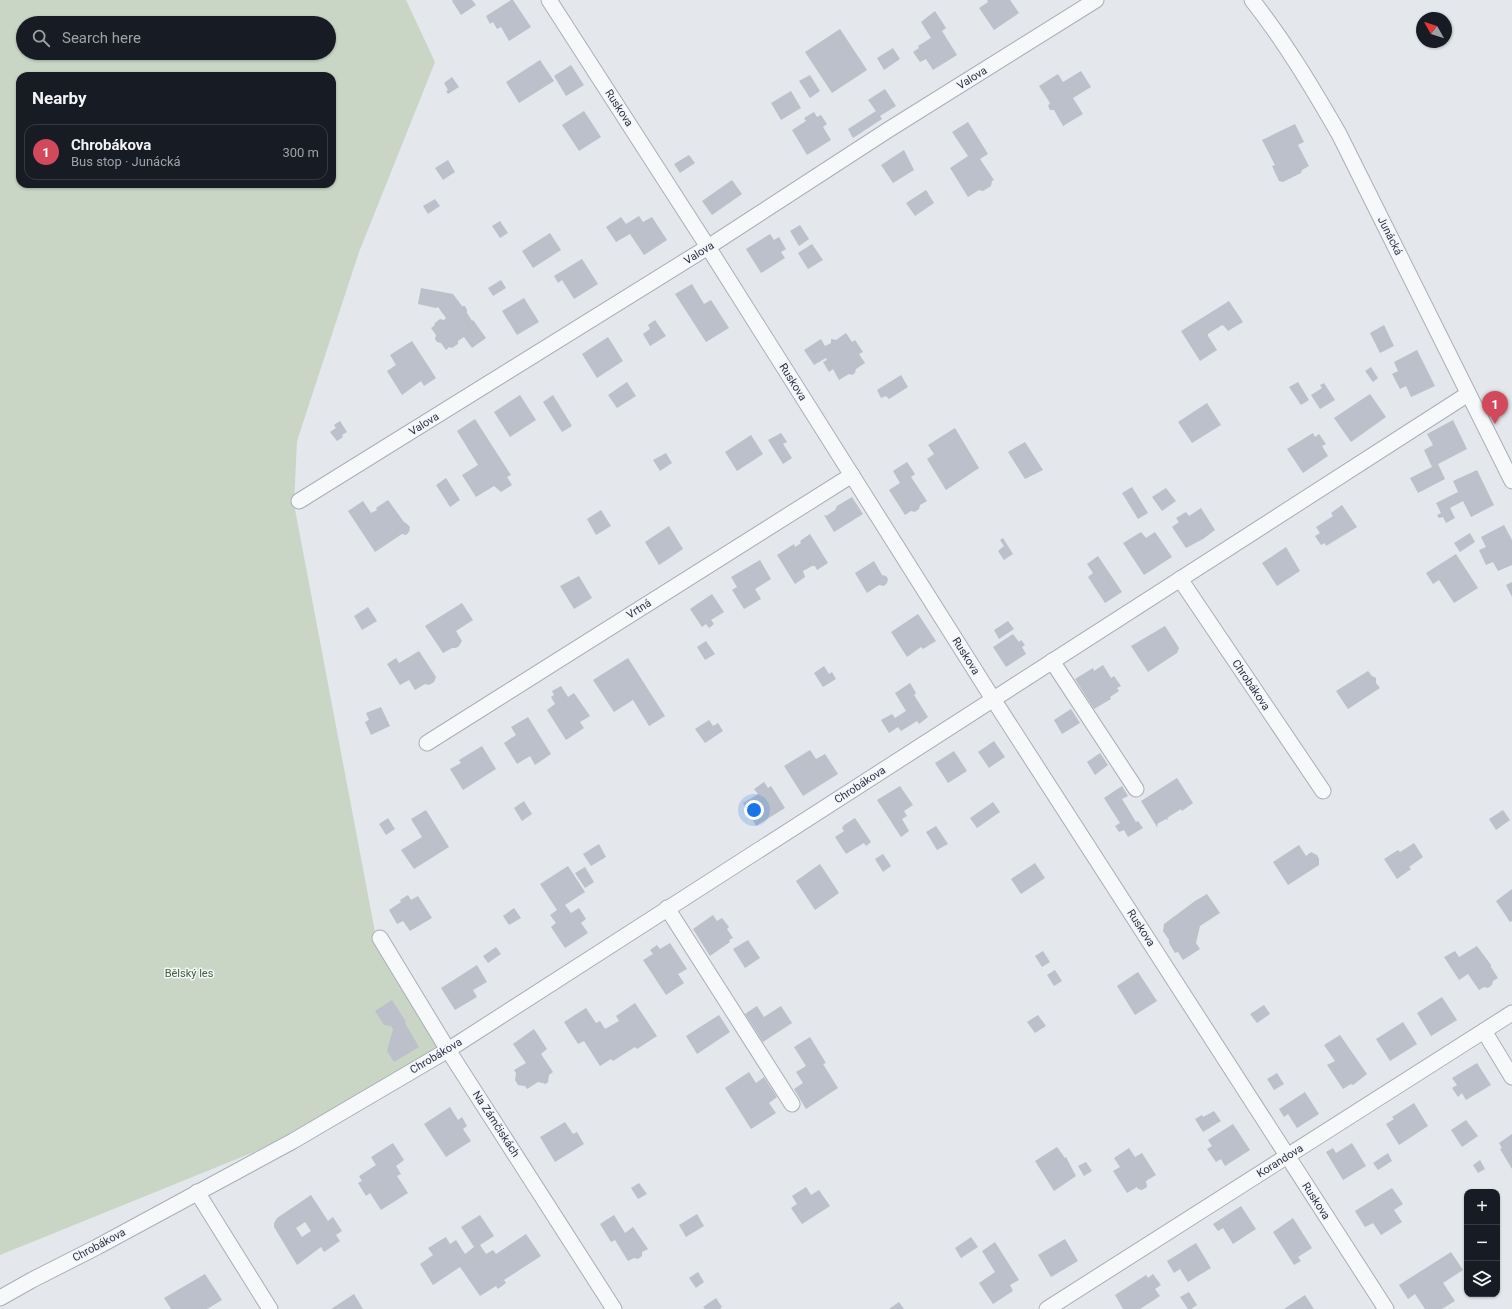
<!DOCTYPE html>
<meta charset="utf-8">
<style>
:root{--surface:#171b24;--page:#20242c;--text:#f1f3f6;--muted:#9ea1a6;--line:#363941;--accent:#d1495b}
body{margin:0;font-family:Roboto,sans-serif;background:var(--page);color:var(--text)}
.controls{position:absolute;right:12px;bottom:12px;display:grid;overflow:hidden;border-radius:8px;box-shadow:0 1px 3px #0004}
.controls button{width:36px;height:36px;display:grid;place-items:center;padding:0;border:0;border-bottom:1px solid var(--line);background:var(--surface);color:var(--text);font:20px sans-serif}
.compass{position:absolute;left:1416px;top:12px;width:36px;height:36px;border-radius:50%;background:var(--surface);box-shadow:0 1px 3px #0004;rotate:309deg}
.you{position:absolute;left:754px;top:810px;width:14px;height:14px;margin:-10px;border:3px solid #fff;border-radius:50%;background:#1a73e8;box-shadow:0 0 0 6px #1a73e833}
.badge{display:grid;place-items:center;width:26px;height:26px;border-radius:50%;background:var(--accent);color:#fff;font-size:13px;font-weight:700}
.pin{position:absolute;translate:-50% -33px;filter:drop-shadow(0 1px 2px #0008)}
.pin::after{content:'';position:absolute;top:21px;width:14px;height:12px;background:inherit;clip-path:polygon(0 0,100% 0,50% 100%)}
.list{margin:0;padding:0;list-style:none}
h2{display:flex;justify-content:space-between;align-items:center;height:52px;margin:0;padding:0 16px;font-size:17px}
h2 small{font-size:13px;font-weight:400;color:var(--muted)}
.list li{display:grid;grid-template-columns:26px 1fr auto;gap:12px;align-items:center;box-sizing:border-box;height:56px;margin:0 8px 8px;padding:0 8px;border:1px solid var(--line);border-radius:12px}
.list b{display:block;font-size:15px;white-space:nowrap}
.list p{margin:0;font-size:13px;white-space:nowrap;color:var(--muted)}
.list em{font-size:13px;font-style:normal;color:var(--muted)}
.icon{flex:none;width:22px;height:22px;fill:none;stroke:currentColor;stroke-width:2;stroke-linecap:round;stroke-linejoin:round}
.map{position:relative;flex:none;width:1512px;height:1309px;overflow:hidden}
.search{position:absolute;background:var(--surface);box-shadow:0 1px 3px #0004;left:16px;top:16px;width:320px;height:44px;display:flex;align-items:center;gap:10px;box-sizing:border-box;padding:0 14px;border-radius:22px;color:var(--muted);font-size:15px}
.panel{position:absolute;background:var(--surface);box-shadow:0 1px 3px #0004;left:16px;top:72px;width:320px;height:116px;border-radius:12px}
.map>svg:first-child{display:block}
</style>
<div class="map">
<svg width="1512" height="1309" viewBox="0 0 1512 1309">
<rect width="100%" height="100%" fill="#e4e7ec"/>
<!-- green -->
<path fill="#c9d6c5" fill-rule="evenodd" d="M0 0H406L435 62 359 252 297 441 294 504 375 932 380 938 446 1060 303 1140 291 1137 0 1255ZM23 23H329V53H23ZM20 76H332V184H20Z"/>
<!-- building -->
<g fill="#bbc0ca" fill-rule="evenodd">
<polygon points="453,0 472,0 476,5 461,15 452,1"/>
<polygon points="511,0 513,0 531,27 509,41 501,27 497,29 493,22 490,24 486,16"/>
<polygon points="987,0 1010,0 1019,13 994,30 979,8 988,2"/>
<polygon points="935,11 946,28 942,31 957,55 933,70 926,59 920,62 913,52 919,48 918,46 931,38 921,22"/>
<polygon points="840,29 867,70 832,93 805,52"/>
<polygon points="893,48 900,59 884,70 877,58"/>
<polygon points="540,60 554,81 519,103 506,82"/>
<polygon points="571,65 584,85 566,96 554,76"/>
<polygon points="1081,71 1091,87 1073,98 1083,114 1063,126 1054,110 1050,110 1048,106 1050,103 1039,86 1058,74 1063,82"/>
<polygon points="810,75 820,91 810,98 799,81"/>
<polygon points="452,77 459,87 448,94 446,91 448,90 444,83"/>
<polygon points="885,89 896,106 880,116 882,119 853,138 848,129 876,111 868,100"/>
<polygon points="791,91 801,108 781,120 771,103"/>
<polygon points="584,111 601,137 579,151 562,125"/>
<polygon points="814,112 817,117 821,115 827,124 823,127 831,140 807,155 792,130 806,121 804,118"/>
<polygon points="968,122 988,154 980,159 994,180 992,181 991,186 983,191 979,190 968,197 950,168 968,156 952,132"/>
<polygon points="1295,124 1304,142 1298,145 1309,166 1302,170 1301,173 1283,182 1279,181 1272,166 1275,165 1262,140"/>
<polygon points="904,150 914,170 893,183 881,165"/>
<polygon points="689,155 695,163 680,173 674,164"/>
<polygon points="448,160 455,172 443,180 435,168"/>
<polygon points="732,180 742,194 712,215 702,201"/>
<polygon points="926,190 934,203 915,216 906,203"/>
<polygon points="435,199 440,206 428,214 423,206"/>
<polygon points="639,216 643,222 652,217 667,240 644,255 630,234 616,242 606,227 621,217 626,224"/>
<polygon points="500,221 508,233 500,238 492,226"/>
<polygon points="800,225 809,239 799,246 790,231"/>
<polygon points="550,233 561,250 533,268 522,251"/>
<polygon points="770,234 774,240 779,237 786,249 781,252 785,258 761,273 746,249"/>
<polygon points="812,244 823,260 808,269 798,253"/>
<polygon points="582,259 598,284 574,299 562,280 558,283 554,276"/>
<polygon points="501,280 506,288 493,296 488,288"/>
<polygon points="692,284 704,304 711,300 729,328 706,342 675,294"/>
<polygon points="421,288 453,294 462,306 465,306 467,310 467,313 472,321 473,320 486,338 472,348 464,337 458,341 458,344 452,348 449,347 446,350 441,343 437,342 435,339 436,335 431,328 434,326 435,323 440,319 444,320 446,318 438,307 436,308 418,304"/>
<polygon points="524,298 539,322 517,335 502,311"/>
<polygon points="1229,301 1243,322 1228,331 1224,326 1222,325 1208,334 1208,336 1217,350 1200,361 1181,331"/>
<polygon points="655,320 666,336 650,346 643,334 650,329 648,325"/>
<polygon points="1384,325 1394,346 1380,353 1370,333"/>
<polygon points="846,333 852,342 855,340 863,352 859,354 865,363 856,369 855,373 852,375 849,374 839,380 833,369 829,372 823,362 827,360 826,358 814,365 804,350 821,339 825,346 831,343 831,339 836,340"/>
<polygon points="608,337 623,361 597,378 582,354"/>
<polygon points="412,341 436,378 424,386 421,381 402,395 387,371 396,365 390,355"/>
<polygon points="1417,350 1435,386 1411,397 1406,386 1400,389 1392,374 1398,371 1394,362"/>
<polygon points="1371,367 1378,378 1373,382 1365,371"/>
<polygon points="901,375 908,387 889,399 886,396 881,398 877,390"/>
<polygon points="627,382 636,396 617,408 608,395"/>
<polygon points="1298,382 1309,400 1301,405 1289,387"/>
<polygon points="1324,383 1335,400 1320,409 1311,395 1322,388 1320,385"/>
<polygon points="1370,394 1386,417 1351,442 1334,418"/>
<polygon points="520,395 536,420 510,437 494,412"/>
<polygon points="553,395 572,426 562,432 543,402"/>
<polygon points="1207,403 1221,425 1192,443 1178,422"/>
<polygon points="475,419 511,475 507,477 512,485 501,492 494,486 476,497 462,475 478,465 457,431"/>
<polygon points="1453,420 1467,449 1438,464 1445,479 1418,493 1410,478 1432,467 1424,450 1433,445 1427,434"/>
<polygon points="340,421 347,432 342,435 343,437 337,441 330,432 336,428 334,425"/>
<polygon points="955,428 979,468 946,490 927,459 934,454 928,445"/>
<polygon points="781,433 787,442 783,444 792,458 783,464 768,440"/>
<polygon points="1313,433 1315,437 1319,434 1326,444 1322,446 1328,456 1303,473 1287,449"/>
<polygon points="751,435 763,454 737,471 725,452"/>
<polygon points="1025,442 1043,470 1025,479 1008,452"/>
<polygon points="666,453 672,463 660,471 653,460"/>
<polygon points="907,462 915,474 911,477 927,501 920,505 919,509 915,512 911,511 905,515 889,490 900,483 893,471"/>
<polygon points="1477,470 1494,505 1471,517 1463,501 1450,508 1455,518 1446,523 1443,517 1439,518 1437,515 1441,513 1436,503 1458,492 1453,481"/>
<polygon points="446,478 460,500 450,507 436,485"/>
<polygon points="1132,487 1148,513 1138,519 1122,493"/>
<polygon points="1166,488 1176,501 1162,511 1152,497"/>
<polygon points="852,497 863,514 834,532 824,515 825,515 826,516 835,510 837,506"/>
<polygon points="388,500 404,522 407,524 410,527 409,532 406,535 402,534 375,552 348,511 363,501 371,513 377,510 376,508"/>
<polygon points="1342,505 1357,527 1326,546 1325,543 1321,545 1315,536 1320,533 1316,527 1333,516 1331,513"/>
<polygon points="1201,508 1215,530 1203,539 1186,548 1172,527 1179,522 1176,518 1186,512 1189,516"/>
<polygon points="601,510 611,526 596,535 587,519"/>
<polygon points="1504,525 1512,540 1512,565 1498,571 1493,562 1486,565 1479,550 1486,547 1481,537"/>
<polygon points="669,526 683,549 659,565 645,542"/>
<polygon points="1141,532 1146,538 1155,532 1172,557 1144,575 1123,543"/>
<polygon points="1470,533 1475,542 1460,552 1454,543"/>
<polygon points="810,534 828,563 817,570 815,566 812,566 803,571 805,577 795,584 777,555 794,544 795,547 801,543 800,541"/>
<polygon points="1003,538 1013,554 1004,560 998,551 1004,546 1000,540"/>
<polygon points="1286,547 1300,571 1277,586 1262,563"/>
<polygon points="1456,554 1478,588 1454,603 1439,580 1433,584 1426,573"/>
<polygon points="1098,556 1122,592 1105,603 1088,577 1093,573 1087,564"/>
<polygon points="760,560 771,579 755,589 761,599 744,609 732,590 737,587 731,577"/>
<polygon points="874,561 882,575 886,576 888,579 887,583 884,586 879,585 867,593 855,573"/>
<polygon points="579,576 592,598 574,609 560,586"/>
<polygon points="1512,582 1512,597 1506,585"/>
<polygon points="712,594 724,612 711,620 714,624 709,628 706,624 702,627 690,609"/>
<polygon points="462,603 473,620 456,631 462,641 459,646 456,648 452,648 443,653 425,626"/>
<polygon points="368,607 377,621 362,630 354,616"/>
<polygon points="918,614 936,641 923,649 921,647 907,657 891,632"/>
<polygon points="1008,621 1014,629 999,639 994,630"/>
<polygon points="1165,626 1179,648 1177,653 1148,672 1131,646"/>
<polygon points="1013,634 1019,642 1021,640 1025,645 1022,647 1026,654 1006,667 993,647"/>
<polygon points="706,641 715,654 705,660 697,647"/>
<polygon points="419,651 436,677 434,682 429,685 425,684 415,690 409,680 400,685 387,664 396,658 399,663"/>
<polygon points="628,658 665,716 649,726 633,700 614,712 593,680"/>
<polygon points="1103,665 1111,678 1114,676 1121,686 1117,688 1119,691 1110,697 1111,699 1094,709 1075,679 1093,668 1094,671"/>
<polygon points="824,666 829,674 832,672 836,679 823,687 814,673"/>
<polygon points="1368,671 1372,676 1376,678 1376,683 1380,688 1348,709 1336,691"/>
<polygon points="910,683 916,693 914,695 928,717 919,724 917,721 901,731 898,727 889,733 881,720 892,714 895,718 906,711 895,693"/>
<polygon points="561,686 568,697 574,693 590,716 580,722 584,728 566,740 547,710 555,704 551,697 554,695 552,691"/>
<polygon points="381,707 390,726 371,735 365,722 369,720 366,713"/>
<polygon points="1071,709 1080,723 1062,734 1054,720"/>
<polygon points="528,717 551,754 535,765 530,756 517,764 504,743 516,735 511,727"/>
<polygon points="709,720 713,726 718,723 723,731 705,743 695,729"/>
<polygon points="994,741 1005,757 989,768 978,752"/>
<polygon points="482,746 496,769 463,790 450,769 461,763 459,760"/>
<polygon points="810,750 816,759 825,754 838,774 803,796 784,766"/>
<polygon points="954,751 967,771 948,783 935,763"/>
<polygon points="1100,753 1108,765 1095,775 1087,762"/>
<polygon points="1177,778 1193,803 1182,811 1181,809 1167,818 1168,819 1167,820 1166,819 1157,824 1158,826 1157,827 1141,801"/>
<polygon points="764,782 768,788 771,786 785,808 756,826 743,803 758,794 754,789"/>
<polygon points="900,786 913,805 904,811 907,816 902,819 909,831 901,837 877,800"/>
<polygon points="1122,786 1128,796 1122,799 1136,822 1138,821 1143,828 1128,837 1124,830 1119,832 1115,826 1120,823 1104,798"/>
<polygon points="524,801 532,814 522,821 514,808"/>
<polygon points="993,802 1000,812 977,828 970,818"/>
<polygon points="426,810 449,847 414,869 401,850 422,837 411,819"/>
<polygon points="1503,810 1510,820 1496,830 1489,819"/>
<polygon points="388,818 395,829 386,835 379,824"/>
<polygon points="855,818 871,842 866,846 864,843 846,854 835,837 844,831 842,828 844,825"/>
<polygon points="936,826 948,844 937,850 926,832"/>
<polygon points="1414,843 1423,857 1409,867 1411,869 1397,879 1384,859 1398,850 1400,852"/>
<polygon points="599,844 606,857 591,866 583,854"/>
<polygon points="1299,845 1306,856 1311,852 1317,855 1319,859 1319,865 1288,885 1273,862"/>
<polygon points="883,854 891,866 883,872 875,859"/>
<polygon points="1035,863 1045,878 1021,894 1011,879"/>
<polygon points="820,864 839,893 815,910 796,881"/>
<polygon points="568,866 585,892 565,905 571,913 579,908 586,919 581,923 588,933 565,948 551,927 556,923 550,915 557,910 540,884"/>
<polygon points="585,867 594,882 585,888 575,873"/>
<polygon points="1512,889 1512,921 1510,922 1496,901"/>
<polygon points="1207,894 1220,913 1200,926 1196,943 1200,949 1183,960 1178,952 1175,953 1169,943 1169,940 1163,931 1164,924 1195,901"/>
<polygon points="408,895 411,900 418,896 432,918 410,931 403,921 397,924 389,910 401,902 400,900"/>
<polygon points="514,908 521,918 509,925 503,916"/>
<polygon points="713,915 717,921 722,918 729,927 727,929 733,938 729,940 730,942 710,956 693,929"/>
<polygon points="748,940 760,958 745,968 733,949"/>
<polygon points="670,943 687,969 678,974 684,983 666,995 643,960 653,954 650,950 657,945 660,949"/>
<polygon points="1477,946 1491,965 1491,967 1498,978 1493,981 1492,985 1488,988 1484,987 1479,990 1468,974 1459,980 1444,957 1455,951 1459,957"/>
<polygon points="496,947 501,954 488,963 483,956"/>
<polygon points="1043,951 1050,962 1042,967 1035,956"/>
<polygon points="477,965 487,982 473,990 477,997 455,1010 441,988"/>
<polygon points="1055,970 1062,981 1054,986 1047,975"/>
<polygon points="1138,972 1157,1001 1135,1015 1117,986"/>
<polygon points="1442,997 1457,1020 1431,1036 1417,1013"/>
<polygon points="392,1000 406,1022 405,1023 419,1047 394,1062 387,1051 393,1029 391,1026 384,1025 375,1011"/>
<polygon points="635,1003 657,1036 637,1049 635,1047 613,1061 611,1059 600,1066 584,1041 578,1044 564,1022 586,1008 596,1023 600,1021 605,1029 619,1021 616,1016"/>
<polygon points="1264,1005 1270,1014 1257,1023 1250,1014"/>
<polygon points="757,1006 764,1017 781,1006 792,1023 763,1042 745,1014"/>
<polygon points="719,1015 730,1032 697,1054 686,1036"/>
<polygon points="1038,1015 1046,1026 1035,1033 1027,1022"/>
<polygon points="1403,1022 1417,1044 1390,1061 1376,1039"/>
<polygon points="534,1029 547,1049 541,1054 553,1072 549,1075 548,1082 546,1084 538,1082 527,1089 525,1086 518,1085 515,1080 516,1073 514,1070 526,1063 513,1044"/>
<polygon points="1340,1035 1367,1074 1353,1085 1351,1084 1343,1089 1327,1065 1335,1061 1324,1045"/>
<polygon points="810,1037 826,1063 823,1064 838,1088 806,1109 794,1089 803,1083 796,1072 806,1066 794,1047"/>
<polygon points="1477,1063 1491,1085 1466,1100 1462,1093 1458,1097 1452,1088 1457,1085 1452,1078"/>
<polygon points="749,1072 756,1083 764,1077 777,1097 769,1103 776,1113 751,1129 725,1088"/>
<polygon points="1277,1073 1284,1084 1274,1090 1267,1079"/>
<polygon points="1305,1092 1319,1114 1297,1128 1288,1114 1284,1117 1279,1109"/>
<polygon points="1414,1103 1428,1126 1399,1145 1386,1124 1394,1119 1392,1117"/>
<polygon points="450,1107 458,1120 462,1117 467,1126 463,1129 471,1141 446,1157 424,1124"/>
<polygon points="1214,1111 1221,1121 1203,1132 1195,1119 1202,1115 1203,1117"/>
<polygon points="1466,1120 1478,1136 1462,1147 1451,1130"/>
<polygon points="565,1122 573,1134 577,1132 584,1144 555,1162 540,1137"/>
<polygon points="1233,1124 1250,1150 1225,1166 1221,1159 1216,1162 1207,1149 1212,1146 1208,1140"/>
<polygon points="1512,1134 1512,1169 1500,1149 1502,1148 1499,1143"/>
<polygon points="393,1143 404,1160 396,1166 401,1174 397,1176 408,1193 381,1210 370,1193 366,1196 358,1183 362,1181 359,1176 376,1165 371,1157"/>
<polygon points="1352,1143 1366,1166 1343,1180 1326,1152 1333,1148 1336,1153"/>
<polygon points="1057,1147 1065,1158 1066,1157 1076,1176 1054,1191 1035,1161"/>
<polygon points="1129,1148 1135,1157 1142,1153 1156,1175 1146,1181 1147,1187 1142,1190 1138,1189 1137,1187 1127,1193 1113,1171 1120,1167 1114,1158"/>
<polygon points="1388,1153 1392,1161 1378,1170 1373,1163"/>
<polygon points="1480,1160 1485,1169 1478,1173 1473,1165"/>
<polygon points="1086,1162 1092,1171 1084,1176 1078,1166"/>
<polygon points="639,1183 647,1194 638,1199 631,1188"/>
<polygon points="806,1187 811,1195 819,1190 830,1206 802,1224 791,1208 797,1204 792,1196"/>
<polygon points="1392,1188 1403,1204 1394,1210 1402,1222 1381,1235 1373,1223 1365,1227 1355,1211"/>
<path d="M311 1195 328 1221 333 1217 342 1231 336 1235 340 1241 324 1252 321 1247 297 1265 274 1227V1223L277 1218ZM305 1222 311 1231 302 1237 296 1228Z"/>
<polygon points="1241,1206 1256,1229 1233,1244 1223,1228 1218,1231 1213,1224"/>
<polygon points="697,1214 704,1226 686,1237 679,1225"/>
<polygon points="480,1215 494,1236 480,1245 486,1254 493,1250 496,1254 526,1234 541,1256 504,1280 506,1283 498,1289 496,1286 480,1296 460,1267 433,1285 420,1264 433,1255 428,1248 446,1237 450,1244 456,1240 465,1254 474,1247 461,1227"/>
<polygon points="614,1215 625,1233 633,1227 648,1249 642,1252 642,1256 638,1259 634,1258 628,1261 615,1240 611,1242 600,1224"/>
<polygon points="1293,1218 1312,1248 1298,1257 1301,1261 1294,1265 1273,1232"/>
<polygon points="971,1237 978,1247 961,1258 955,1248"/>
<polygon points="1065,1239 1078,1261 1051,1277 1038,1255"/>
<polygon points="995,1242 1019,1280 1010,1285 1013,1291 993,1304 979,1283 995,1272 982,1251"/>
<polygon points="1196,1243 1211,1268 1188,1282 1180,1269 1174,1273 1167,1261"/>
<polygon points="1451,1252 1463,1270 1443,1283 1455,1301 1442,1309 1425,1309 1415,1294 1408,1299 1399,1285"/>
<polygon points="698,1272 704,1282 696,1288 689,1278"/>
<polygon points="205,1274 222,1300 207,1309 171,1309 164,1298"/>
<polygon points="1153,1274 1161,1285 1155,1289 1160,1296 1140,1309 1123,1309 1115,1295 1146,1275 1148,1278"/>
<polygon points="1189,1292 1197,1305 1191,1309 1188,1309 1180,1297"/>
<polygon points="354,1294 363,1309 331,1309"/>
<polygon points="1305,1295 1314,1309 1284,1309"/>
<polygon points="716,1298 722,1307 720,1309 705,1309 703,1307"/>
<polygon points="899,1302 904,1309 889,1309"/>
</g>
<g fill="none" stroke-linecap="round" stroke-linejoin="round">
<!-- minor casing -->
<g stroke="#a9aeb7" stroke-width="17">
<g id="minor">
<polyline points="549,0 708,247 993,699 1386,1309"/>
<path d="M1252 0C1285 42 1312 87 1339 134L1512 481"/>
<polyline points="299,501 708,247 888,130 1096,0"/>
<polyline points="1180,579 1323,791"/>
<polyline points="1052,661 1136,789"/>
<polyline points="427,743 852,475"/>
<polyline points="667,908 792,1104"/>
<polyline points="380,938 448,1050 614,1309"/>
<polyline points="1484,1031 1512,1077"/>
<polyline points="197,1192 270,1309"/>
<polyline points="0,1298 32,1280 97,1247 293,1141 448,1050 1468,394"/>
<polyline points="1047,1309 1512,1013"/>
</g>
</g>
<!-- minor -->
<use href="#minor" stroke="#f7f8fa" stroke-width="15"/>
</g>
<g text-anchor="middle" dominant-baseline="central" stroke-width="3" stroke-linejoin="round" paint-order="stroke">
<!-- street labels -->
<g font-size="11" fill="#2b3445" stroke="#f4f6f9">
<text transform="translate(972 78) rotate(-32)">Valova</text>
<text transform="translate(619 108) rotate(57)">Ruskova</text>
<text transform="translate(1390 236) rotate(63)">Junácká</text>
<text transform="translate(699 253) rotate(-32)">Valova</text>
<text transform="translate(793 382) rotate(58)">Ruskova</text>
<text transform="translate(424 424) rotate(-32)">Valova</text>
<text transform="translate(639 609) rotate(-32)">Vrtná</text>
<text transform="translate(966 656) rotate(58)">Ruskova</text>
<text transform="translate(1251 685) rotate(56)">Chrobákova</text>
<text transform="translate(860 785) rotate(-33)">Chrobákova</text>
<text transform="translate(1141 928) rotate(57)">Ruskova</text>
<text transform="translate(436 1056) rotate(-31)">Chrobákova</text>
<text transform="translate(496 1124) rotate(57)">Na Zámčiskách</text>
<text transform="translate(1280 1161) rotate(-32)">Korandova</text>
<text transform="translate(1316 1201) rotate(57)">Ruskova</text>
<text transform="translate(99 1245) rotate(-28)">Chrobákova</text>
</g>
<!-- park labels -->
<g font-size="11" fill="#3f6138" stroke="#f4f6f9">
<text x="189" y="973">Bělský les</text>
</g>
</g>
</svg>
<div class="controls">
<button>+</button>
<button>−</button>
<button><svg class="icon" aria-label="layers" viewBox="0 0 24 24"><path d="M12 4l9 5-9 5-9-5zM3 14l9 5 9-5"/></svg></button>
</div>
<svg class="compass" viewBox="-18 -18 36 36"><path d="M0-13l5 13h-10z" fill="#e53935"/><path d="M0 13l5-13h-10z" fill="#9ea1a6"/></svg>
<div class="you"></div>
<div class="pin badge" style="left:1495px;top:424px">1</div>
<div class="search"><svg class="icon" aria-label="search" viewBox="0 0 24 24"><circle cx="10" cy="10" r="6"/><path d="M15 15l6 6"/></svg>Search here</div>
<section class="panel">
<h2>Nearby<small></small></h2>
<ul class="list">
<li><span class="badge">1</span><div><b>Chrobákova</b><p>Bus stop · Junácká</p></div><em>300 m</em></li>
</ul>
</section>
</div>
